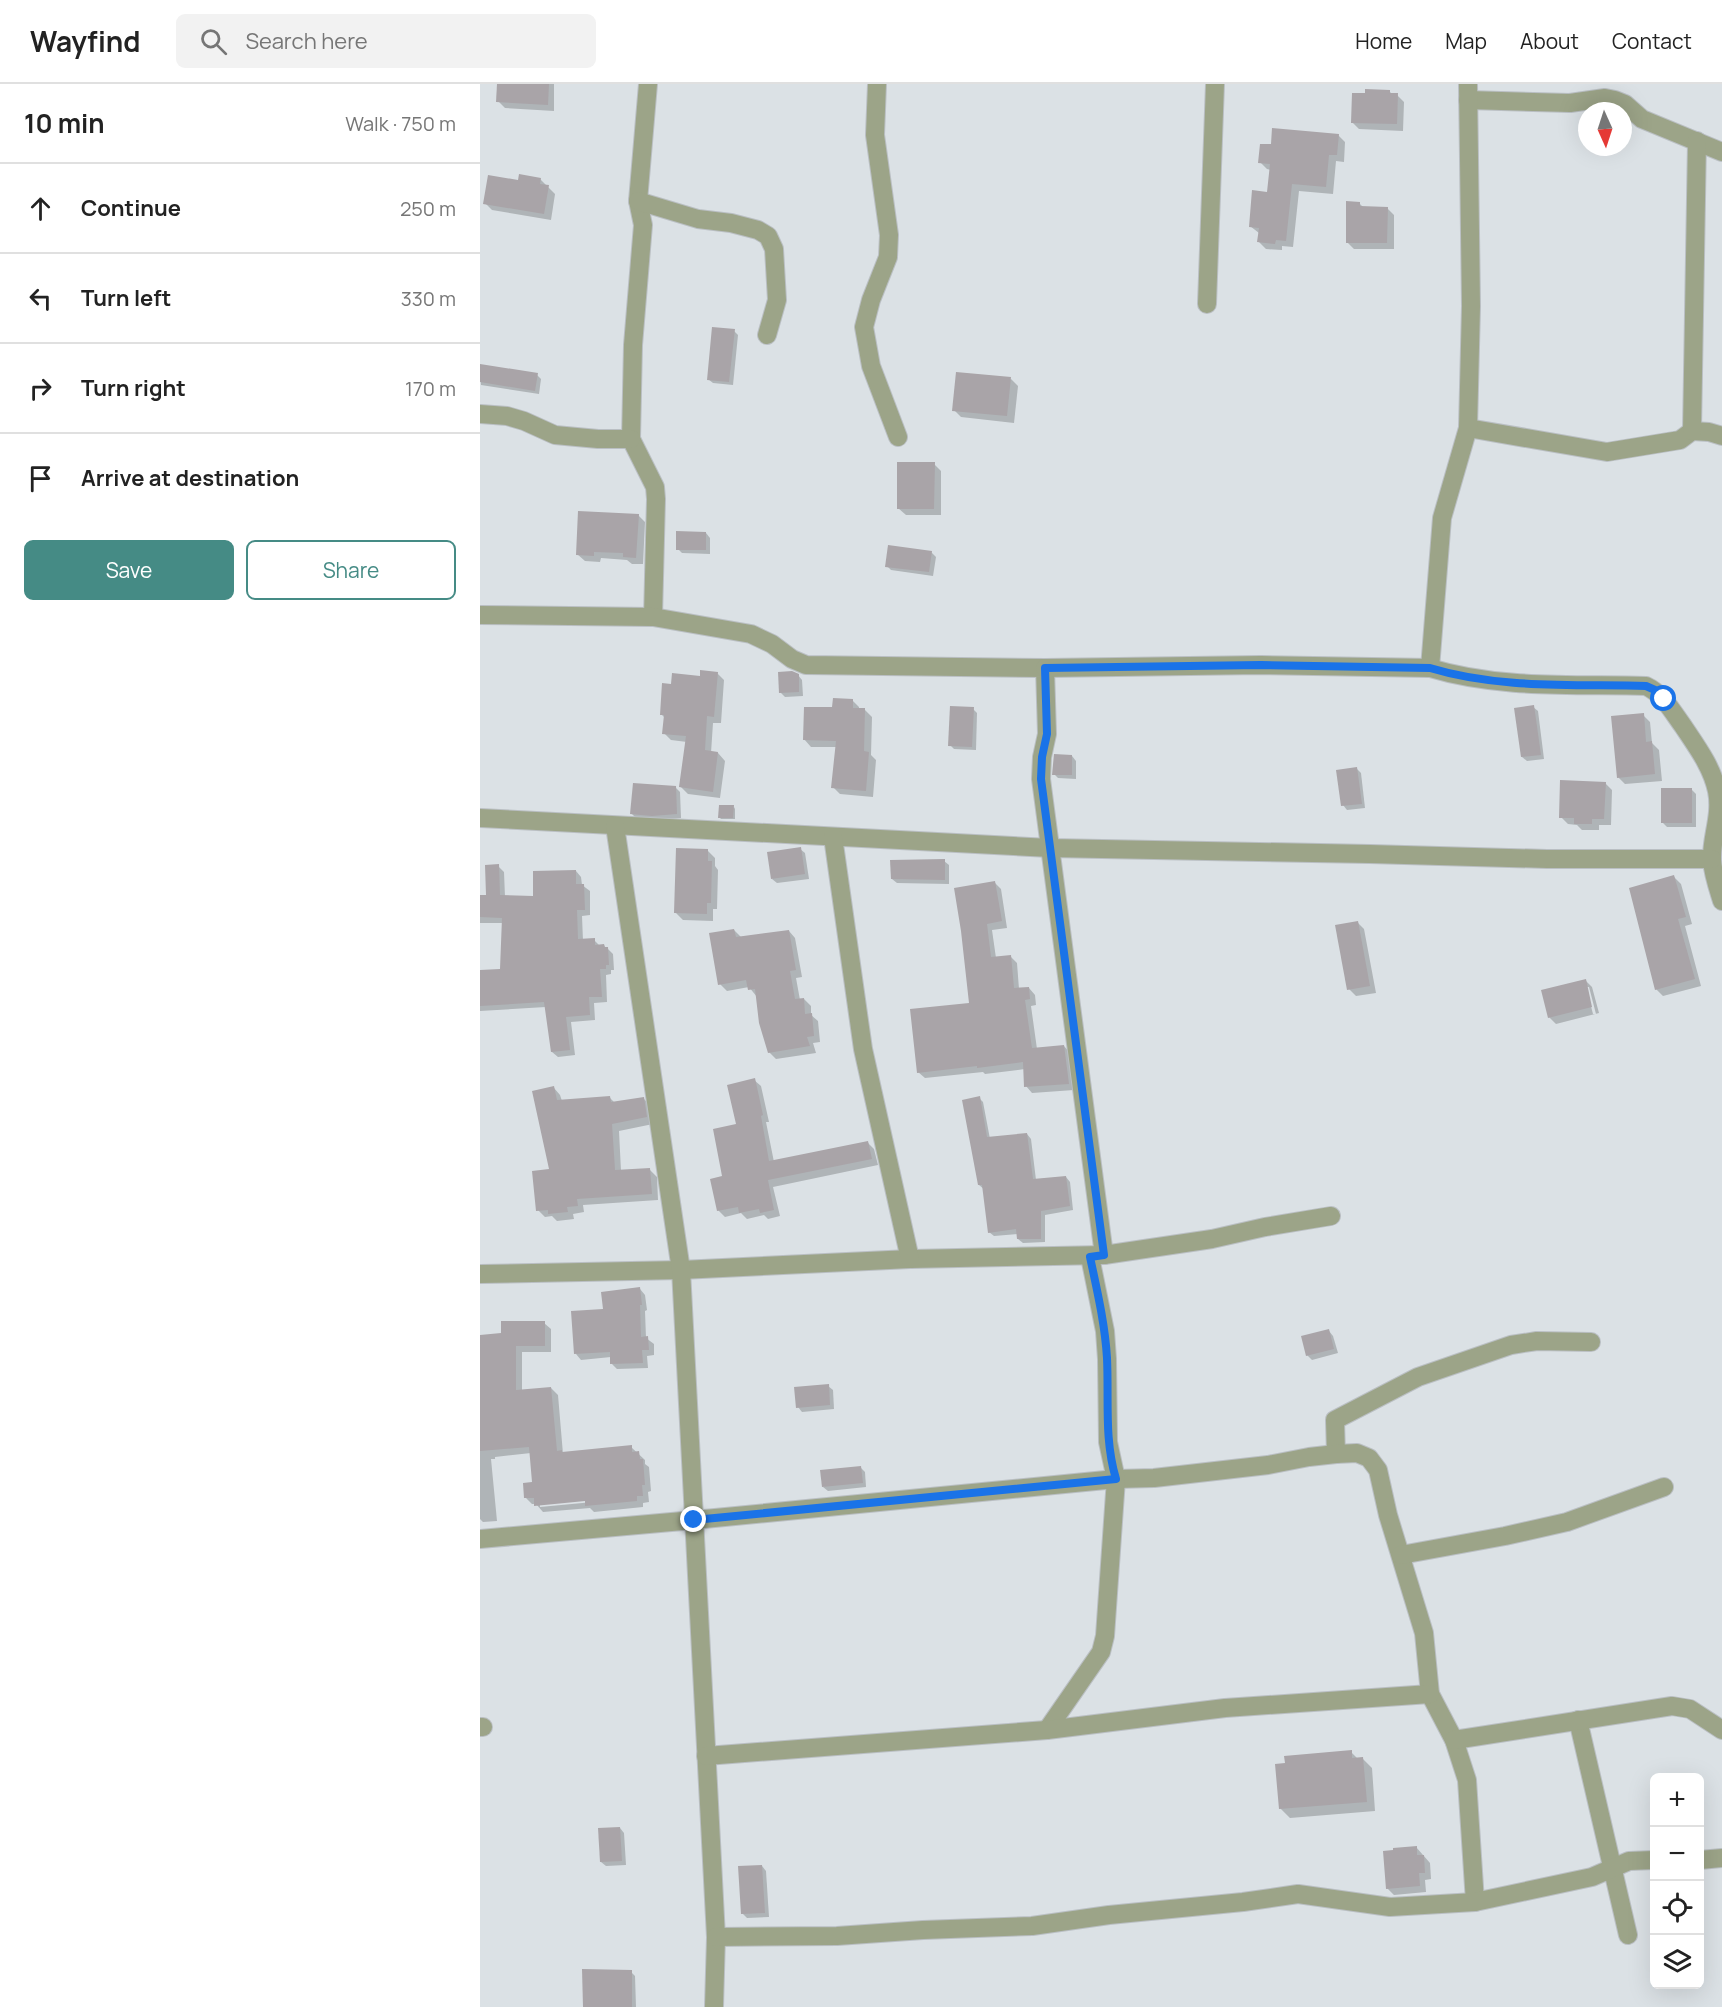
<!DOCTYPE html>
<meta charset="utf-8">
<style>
:root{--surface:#fff;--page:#f2f2f2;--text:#222;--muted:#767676;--line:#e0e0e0;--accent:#458b85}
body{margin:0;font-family:Manrope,sans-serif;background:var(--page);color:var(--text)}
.controls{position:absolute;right:18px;bottom:18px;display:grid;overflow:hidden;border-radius:9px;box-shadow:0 6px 24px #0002}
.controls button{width:54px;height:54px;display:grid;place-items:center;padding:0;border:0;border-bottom:2px solid var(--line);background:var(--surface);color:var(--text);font:30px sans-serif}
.compass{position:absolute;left:1098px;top:18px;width:54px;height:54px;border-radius:50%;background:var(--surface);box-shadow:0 6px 24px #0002;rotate:177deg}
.stop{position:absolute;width:18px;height:18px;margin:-14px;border:4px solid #1a73e8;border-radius:50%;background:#fff}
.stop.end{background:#1a73e8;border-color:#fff;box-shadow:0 2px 6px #0008}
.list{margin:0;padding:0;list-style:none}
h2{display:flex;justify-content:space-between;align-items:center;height:78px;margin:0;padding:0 24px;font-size:26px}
h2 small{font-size:20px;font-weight:400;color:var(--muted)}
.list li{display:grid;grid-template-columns:39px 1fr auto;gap:18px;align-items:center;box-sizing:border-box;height:90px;padding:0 24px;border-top:2px solid var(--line)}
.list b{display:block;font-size:22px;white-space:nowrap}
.list em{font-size:20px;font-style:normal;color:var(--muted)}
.actions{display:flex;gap:12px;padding:18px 24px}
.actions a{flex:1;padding:14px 0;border:2px solid var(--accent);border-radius:9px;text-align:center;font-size:21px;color:var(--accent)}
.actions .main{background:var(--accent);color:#fff}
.icon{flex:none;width:33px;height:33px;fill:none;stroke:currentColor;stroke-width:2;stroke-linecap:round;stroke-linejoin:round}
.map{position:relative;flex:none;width:1242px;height:1923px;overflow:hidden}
header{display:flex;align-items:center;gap:36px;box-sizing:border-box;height:84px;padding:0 30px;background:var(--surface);border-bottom:2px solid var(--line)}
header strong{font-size:28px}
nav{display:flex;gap:33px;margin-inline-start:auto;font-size:21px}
.search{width:420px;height:54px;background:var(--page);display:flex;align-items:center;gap:15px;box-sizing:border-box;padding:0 21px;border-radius:9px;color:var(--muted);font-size:22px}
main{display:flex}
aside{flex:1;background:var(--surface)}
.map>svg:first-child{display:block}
</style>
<header>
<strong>Wayfind</strong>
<div class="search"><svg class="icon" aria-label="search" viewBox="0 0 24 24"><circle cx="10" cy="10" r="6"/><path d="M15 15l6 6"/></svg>Search here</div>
<nav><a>Home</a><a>Map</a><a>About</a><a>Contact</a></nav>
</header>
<main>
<aside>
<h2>10 min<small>Walk · 750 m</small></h2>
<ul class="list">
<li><svg class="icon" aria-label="ahead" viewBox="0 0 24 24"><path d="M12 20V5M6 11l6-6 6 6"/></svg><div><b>Continue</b></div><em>250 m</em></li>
<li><svg class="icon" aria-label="left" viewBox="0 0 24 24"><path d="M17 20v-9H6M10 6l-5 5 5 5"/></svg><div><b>Turn left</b></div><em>330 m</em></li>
<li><svg class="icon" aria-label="right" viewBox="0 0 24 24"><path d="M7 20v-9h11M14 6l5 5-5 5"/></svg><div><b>Turn right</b></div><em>170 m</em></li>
<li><svg class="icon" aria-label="arrive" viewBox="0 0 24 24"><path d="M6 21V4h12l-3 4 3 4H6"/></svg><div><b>Arrive at destination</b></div></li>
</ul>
<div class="actions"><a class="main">Save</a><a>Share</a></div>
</aside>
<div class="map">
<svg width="1242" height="1923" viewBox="0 0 1242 1923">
<rect width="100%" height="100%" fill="#dbe1e5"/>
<!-- shadow -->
<g fill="#0003" fill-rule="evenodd">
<polygon points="19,0 74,0 74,27 25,24 18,17"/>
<polygon points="909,7 913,11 917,11 924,18 923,47 879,45 872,38"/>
<polygon points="858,51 865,58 864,78 856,77 853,110 819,107 813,163 802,162 802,166 786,165 779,158 779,149 770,142 789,110 791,86 787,85 780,78 792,62"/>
<polygon points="60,95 75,110 71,136 12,126 5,119 40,98"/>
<polygon points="879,119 884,124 907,124 914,131 914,165 874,165 867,158"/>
<polygon points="254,247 258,251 253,301 233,299 228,295"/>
<polygon points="0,281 57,291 61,295 59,310 1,301"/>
<polygon points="531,295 538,302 534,339 481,333 474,326"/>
<polygon points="454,380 461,387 461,431 426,431 418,424"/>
<polygon points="158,431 165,438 163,480 152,480 147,476 121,474 120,478 105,477 97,470"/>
<polygon points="226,449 230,454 230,470 202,469 198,465"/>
<polygon points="451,468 456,473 453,492 411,486 407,482"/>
<polygon points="237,589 244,596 241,639 233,639 231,669 238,669 245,677 240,714 208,710 201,703 207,658 191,656 184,649 185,634 181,630 192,601"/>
<polygon points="318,591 322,596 323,612 305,613 300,608"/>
<polygon points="372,616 379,623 379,626 385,626 392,633 391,671 396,676 393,713 360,710 353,703 357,663 331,663 324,655 354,625"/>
<polygon points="1053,623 1058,627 1064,675 1047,677 1042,673"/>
<polygon points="493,625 497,629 496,666 474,665 470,661"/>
<polygon points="1163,631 1170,638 1172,659 1179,666 1182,697 1145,700 1138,693"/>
<polygon points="592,672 596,677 596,695 578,694 574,690"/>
<polygon points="877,685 881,689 885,724 867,726 863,721"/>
<polygon points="1125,699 1132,706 1131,741 1119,741 1119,746 1102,746 1097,741 1088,740 1081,733"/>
<polygon points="196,704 200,708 201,734 177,736 156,734 152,730"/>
<polygon points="1211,705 1216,710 1216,743 1187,743 1183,739"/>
<polygon points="254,723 255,725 255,735 241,735 239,733"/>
<polygon points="320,765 325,769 329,795 297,799 292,795"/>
<polygon points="228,767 235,774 235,782 238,786 237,825 233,825 233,837 203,836 196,829"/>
<polygon points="464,777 469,781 469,800 417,799 412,795"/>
<polygon points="18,782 24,788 25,813 55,813 96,787 101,793 102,801 110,807 110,831 102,832 103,857 114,856 120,862 127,864 133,870 134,886 131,886 131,890 126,891 127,918 114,919 115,936 91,938 95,971 78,973 72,968 66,923 0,927 0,888 21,886 23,839 0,839 0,812 8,813"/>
<polygon points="1194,793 1201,800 1212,840 1205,842 1221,902 1183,912 1176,905"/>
<polygon points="515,799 521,805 527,844 512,846 516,874 530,872 537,879 539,905 549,904 555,911 556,921 551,922 557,965 584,962 590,969 594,1006 552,1009 546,1002 545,985 505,990 503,988 445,994 438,988 491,920"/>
<polygon points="877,838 884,845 896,909 876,912 869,905"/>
<polygon points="254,846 261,853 309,847 315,854 322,893 316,894 320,916 324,915 331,922 331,931 338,937 340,958 333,959 336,969 296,975 289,968 277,913 269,903 247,907 240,900"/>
<path d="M1105 896 1112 903 1119 929 1076 940 1069 933ZM1106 903H1109L1116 930H1113Z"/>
<polygon points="274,996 281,1002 289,1038 286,1038 294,1078 388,1059 394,1065 398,1081 293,1103 300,1132 288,1135 284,1131 267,1135 261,1129 245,1133 238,1126 244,1094 258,1042"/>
<polygon points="74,1004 80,1011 82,1017 130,1014 135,1019 163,1014 170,1021 173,1040 139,1047 141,1087 170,1086 177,1093 178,1116 103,1121 104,1128 93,1130 94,1135 77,1137 72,1132 65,1133 58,1126 70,1087"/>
<polygon points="499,1014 503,1018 510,1055 547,1050 551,1055 556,1096 586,1093 590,1098 593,1126 565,1131 565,1158 543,1159 538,1155 538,1150 514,1152 509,1148 505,1106 499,1101"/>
<polygon points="160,1205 165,1211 167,1226 165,1227 166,1254 174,1260 174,1271 167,1272 168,1284 137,1285 132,1280 131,1273 101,1276 96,1270 125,1227"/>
<path d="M64 1239 71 1245V1268H42V1307L71 1304 78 1311 83 1370 151 1363 165 1376V1380L169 1383 171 1407 168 1408 169 1418 163 1419V1423L114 1428 110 1424 63 1428 56 1420H52L46 1414 54 1399 51 1369 15 1373V1375H11L17 1437 3 1438 0 1435V1252L22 1251ZM112 1415 113 1418 60 1423V1420Z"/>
<polygon points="849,1247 853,1252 858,1269 832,1276 827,1271"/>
<polygon points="348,1302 353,1306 354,1325 322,1328 318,1323"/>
<polygon points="380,1383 385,1388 386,1403 348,1407 343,1403"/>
<polygon points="871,1668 878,1675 883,1675 892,1684 895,1727 810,1734 800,1724"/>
<polygon points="140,1744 144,1749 146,1781 126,1782 121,1778"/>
<polygon points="936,1763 950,1779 951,1795 945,1796 946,1808 914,1811 907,1804"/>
<polygon points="282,1782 286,1787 289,1833 267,1834 262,1829"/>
<polygon points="151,1888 155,1892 156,1923 105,1923"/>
</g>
<!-- building -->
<g fill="#a9a4a8">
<polygon points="17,0 69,0 68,21 16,18"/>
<polygon points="885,5 910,6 910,9 918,9 917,40 871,39 872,9 885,9"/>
<polygon points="792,44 859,50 857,71 849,71 846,103 812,100 806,157 796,156 795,160 777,158 779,144 769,143 772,106 787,108 790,80 778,79 780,60 791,60"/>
<polygon points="39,90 61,94 60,100 69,101 64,130 3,120 8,91 38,96"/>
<polygon points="866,117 880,118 880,122 908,123 907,159 866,159"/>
<polygon points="232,243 255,245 249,298 227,296"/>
<polygon points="0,280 58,289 55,307 0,298"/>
<polygon points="476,288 531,293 527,332 472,327"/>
<polygon points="417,378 455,378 454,425 417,425"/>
<polygon points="98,427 159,430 156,474 143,473 143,469 114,468 114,472 96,471"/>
<polygon points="196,447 226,448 226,466 196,466"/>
<polygon points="408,461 452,467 449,488 405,483"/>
<polygon points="220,586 238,588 234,633 227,632 225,666 238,668 233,708 199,703 206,652 182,650 184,631 180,631 182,599 191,600 192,589 220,592"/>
<polygon points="312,587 319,590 319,608 299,609 298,588"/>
<polygon points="353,614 373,615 373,624 385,624 384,667 389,668 386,707 351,704 356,657 323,656 324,623 352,623"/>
<polygon points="1054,621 1061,671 1041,673 1034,624"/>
<polygon points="470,622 494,623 492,663 468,662"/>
<polygon points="1164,629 1166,658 1172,657 1175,690 1137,694 1131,632"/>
<polygon points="574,670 592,671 592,691 572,691"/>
<polygon points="877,683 882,720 861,722 856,686"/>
<polygon points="1080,696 1126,698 1124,735 1112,735 1112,740 1094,740 1094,734 1079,734"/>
<polygon points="153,699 196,702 197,730 172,732 150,730"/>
<rect x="1181" y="704" width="31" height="35"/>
<polygon points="239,721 254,721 253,734 238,734"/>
<polygon points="321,763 325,790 291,795 287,768"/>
<polygon points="196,764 228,765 228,777 232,777 231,819 227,819 227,830 194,829"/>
<polygon points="465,775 465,796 411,795 410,776"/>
<polygon points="19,780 20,811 53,812 53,787 96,786 96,800 104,800 105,826 97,826 98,855 115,854 115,861 124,860 125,863 128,863 129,881 126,881 126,885 120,885 122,913 109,913 110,931 86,933 90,966 71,968 64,918 0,922 0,886 20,885 22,834 0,833 0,811 6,811 5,781"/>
<polygon points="1194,791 1206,833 1198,835 1215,895 1175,906 1149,804"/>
<polygon points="515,797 522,837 507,840 511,873 531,871 534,904 549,903 550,915 545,916 552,964 584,961 589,1000 544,1003 543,978 497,984 497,982 437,989 430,925 489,919 481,847 474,804"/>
<polygon points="878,837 890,902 867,906 855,841"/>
<polygon points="254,845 256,853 309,846 316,886 310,887 315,915 324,914 325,930 332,929 334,952 327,953 330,962 288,969 279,939 275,905 268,906 266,896 238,901 229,849"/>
<polygon points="1106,895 1112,923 1068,934 1061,906"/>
<polygon points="275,994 283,1031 281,1032 289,1077 388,1057 392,1075 288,1096 294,1126 280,1129 279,1125 259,1129 258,1123 237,1127 230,1095 242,1092 233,1045 256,1040 247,1001"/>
<polygon points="74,1002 77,1016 130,1012 131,1018 164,1013 167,1033 132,1040 135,1086 170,1084 172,1110 97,1115 98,1122 87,1123 88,1128 68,1130 68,1126 56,1127 52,1087 69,1085 52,1007"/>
<polygon points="500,1012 507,1053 547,1049 553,1095 586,1092 590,1122 561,1127 561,1155 537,1155 536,1145 508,1149 502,1101 498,1101 482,1016"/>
<polygon points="160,1203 162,1221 160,1221 161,1253 168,1252 169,1266 162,1266 163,1279 130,1280 130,1268 94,1270 91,1227 123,1225 121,1208"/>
<polygon points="21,1237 65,1237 65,1262 36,1262 36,1306 71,1303 77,1367 82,1366 82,1368 152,1361 152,1368 159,1367 160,1375 163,1375 165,1401 162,1401 163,1412 157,1412 157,1417 105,1422 105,1417 54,1422 54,1414 44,1414 43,1399 52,1398 49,1363 0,1367 0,1251 21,1249"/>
<polygon points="849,1245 854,1265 826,1272 821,1252"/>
<polygon points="349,1300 350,1321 316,1324 314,1303"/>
<polygon points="381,1382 383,1399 342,1403 340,1386"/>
<polygon points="872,1666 872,1674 883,1673 887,1718 799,1725 795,1680 805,1679 804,1672"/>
<polygon points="140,1743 142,1777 120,1778 118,1744"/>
<polygon points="937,1762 937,1771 944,1771 945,1789 939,1789 940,1802 906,1805 903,1767 913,1766 913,1764"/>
<polygon points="282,1781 285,1829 261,1830 258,1782"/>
<polygon points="102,1885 152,1886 152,1923 103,1923"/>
</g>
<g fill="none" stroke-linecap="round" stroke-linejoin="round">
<!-- street casing -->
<g stroke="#babfc3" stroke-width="20">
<g id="street">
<polyline points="168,0 158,117 163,141 153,261 151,355 175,403 176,415 173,533"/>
<polyline points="397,0 395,51 409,151 408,173 391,216 384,243 391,282 418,353"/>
<polyline points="988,16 1090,19 1125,14 1135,16 1145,20 1162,35 1242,68"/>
<polyline points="158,117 218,135 251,139 278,146 288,152 294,165 297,216 287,251"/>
<polyline points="727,220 735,0"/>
<polyline points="0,330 27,332 44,337 75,351 118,355 151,355"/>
<polyline points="988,344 1127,368 1200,356 1212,347 1229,348 1242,352"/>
<polyline points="1212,347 1217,57"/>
<polyline points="0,531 173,533 271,550 292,560 312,575 326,581 565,584 567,650 562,673 561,695 624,1171 430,1175 201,1186 0,1190"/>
<path d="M565 584 781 581 950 584C1019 605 1094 600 1166 602 1183 610 1192 627 1203 642 1217 663 1232 683 1237 707 1242 732 1231 753 1232 776 1233 790 1238 804 1242 817"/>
<polyline points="950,584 962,434 988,344 991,222 988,0"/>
<polyline points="0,734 570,764 890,770 1067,775 1232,775"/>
<polyline points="135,742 201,1186 236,1853 234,1923"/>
<polyline points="353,753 383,965 430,1175"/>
<polyline points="624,1171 732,1155 785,1143 851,1132"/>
<polyline points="856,1370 855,1336 938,1293 1031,1261 1057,1257 1111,1258"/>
<polyline points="0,1455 214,1436 636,1395 674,1394 788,1381 829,1373 856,1370 877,1369 889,1374 898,1386 908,1431 944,1549 950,1610 974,1656 987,1696 995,1818"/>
<polyline points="921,1471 1025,1452 1087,1438 1184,1403"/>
<polyline points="1098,1636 1148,1851"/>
<polyline points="0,1643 3,1643"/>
<polyline points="567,1646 621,1568 625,1552 636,1395 628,1358 627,1275 625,1247 610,1173"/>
<polyline points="974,1656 1192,1622 1210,1625 1242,1646"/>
<polyline points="226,1672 567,1646 745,1624 950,1610"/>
<polyline points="1220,1776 1242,1774"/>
<polyline points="236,1853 357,1852 443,1846 552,1842 629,1831 763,1818 818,1810 910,1823 995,1818 1112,1793 1149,1777 1174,1776"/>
</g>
</g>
<!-- street -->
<use href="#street" stroke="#9ca488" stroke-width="18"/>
</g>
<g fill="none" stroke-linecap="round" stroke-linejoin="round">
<!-- route -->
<path stroke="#1a73e8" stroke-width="8" d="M214 1436 636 1395C624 1355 629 1315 627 1274 625 1240 617 1206 610 1173L624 1171 561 695 562 673 567 650 565 584 781 581 950 584C1019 605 1094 600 1166 602L1175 606 1184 615"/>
</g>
</svg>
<div class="controls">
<button>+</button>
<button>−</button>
<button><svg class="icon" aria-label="locate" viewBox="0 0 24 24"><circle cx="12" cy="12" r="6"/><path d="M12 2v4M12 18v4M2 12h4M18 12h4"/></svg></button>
<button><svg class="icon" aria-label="layers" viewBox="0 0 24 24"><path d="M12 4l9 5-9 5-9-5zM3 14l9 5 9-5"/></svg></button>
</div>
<svg class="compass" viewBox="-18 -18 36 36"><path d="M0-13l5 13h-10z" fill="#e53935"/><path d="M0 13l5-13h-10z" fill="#767676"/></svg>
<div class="stop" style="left:1184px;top:615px"></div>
<div class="stop end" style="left:214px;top:1436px"></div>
</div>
</main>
